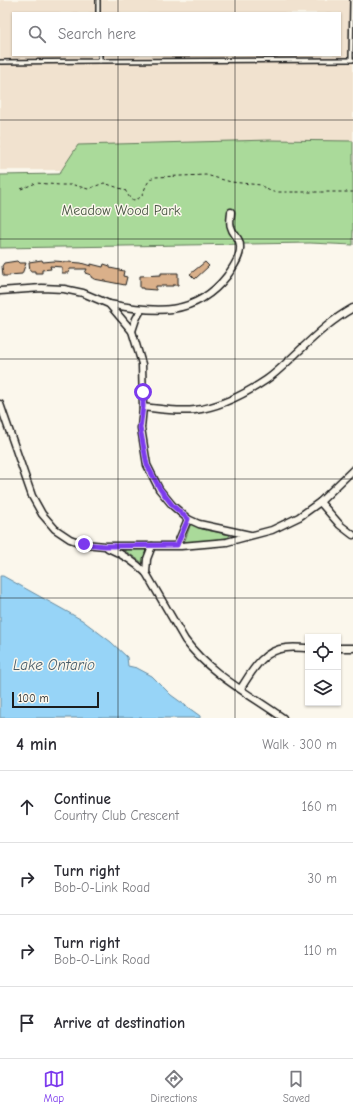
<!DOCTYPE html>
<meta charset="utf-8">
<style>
:root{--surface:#fff;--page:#f2f2f3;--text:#2b2b33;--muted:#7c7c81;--line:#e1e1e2;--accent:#7c3aed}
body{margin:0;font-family:"Comic Neue",sans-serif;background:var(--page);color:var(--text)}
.controls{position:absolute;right:12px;bottom:12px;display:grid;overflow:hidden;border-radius:0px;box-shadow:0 1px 3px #0004}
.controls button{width:36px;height:36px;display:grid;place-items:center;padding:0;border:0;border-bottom:1px solid var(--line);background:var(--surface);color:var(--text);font:20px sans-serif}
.scale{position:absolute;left:12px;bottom:10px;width:87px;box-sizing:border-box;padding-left:4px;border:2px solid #1c1c1c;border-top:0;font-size:11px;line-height:14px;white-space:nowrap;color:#1c1c1c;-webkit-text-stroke:3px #fbf7ec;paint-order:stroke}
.stop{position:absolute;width:12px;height:12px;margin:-9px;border:3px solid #7c3aed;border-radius:50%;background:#fff}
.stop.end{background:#7c3aed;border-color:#fff;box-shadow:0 1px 4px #0008}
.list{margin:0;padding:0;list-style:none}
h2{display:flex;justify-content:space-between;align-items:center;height:52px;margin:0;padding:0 16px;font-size:17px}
h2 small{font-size:13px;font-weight:400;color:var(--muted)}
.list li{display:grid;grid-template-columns:26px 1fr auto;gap:12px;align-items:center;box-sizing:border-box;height:72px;padding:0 16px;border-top:1px solid var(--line)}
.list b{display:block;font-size:15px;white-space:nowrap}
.list p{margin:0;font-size:13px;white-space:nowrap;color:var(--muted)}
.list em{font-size:13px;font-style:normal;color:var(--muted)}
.icon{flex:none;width:22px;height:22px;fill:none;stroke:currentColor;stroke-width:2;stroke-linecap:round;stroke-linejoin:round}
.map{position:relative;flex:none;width:353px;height:718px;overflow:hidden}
.search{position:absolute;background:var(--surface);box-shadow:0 1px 3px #0004;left:12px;right:12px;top:12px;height:44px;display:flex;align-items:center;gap:10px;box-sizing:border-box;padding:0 14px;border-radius:0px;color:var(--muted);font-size:15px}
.sheet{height:340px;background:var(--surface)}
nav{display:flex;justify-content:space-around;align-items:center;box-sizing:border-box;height:56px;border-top:1px solid var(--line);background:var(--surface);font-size:11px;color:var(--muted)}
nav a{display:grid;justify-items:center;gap:2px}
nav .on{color:var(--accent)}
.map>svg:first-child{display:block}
</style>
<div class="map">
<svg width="353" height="718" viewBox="0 0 353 718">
<rect width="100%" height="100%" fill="#fbf7ec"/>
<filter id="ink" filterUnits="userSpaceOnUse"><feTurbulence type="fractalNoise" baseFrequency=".025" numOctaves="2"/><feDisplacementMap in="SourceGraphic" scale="8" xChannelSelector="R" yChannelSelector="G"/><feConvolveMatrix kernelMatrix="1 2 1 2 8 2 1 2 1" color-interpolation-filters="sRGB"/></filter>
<g filter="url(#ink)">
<!-- built -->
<path fill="#f1e2cf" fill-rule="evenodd" d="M0 0H353V170H0ZM13 13H340V55H13Z"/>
<!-- green -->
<g fill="#aada9a" stroke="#637b5b">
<polygon points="271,140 353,141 353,245 310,243 0,248 0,175 59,174 78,145"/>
<polygon points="192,524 202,529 230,535 228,538 184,543 190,526"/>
<polygon points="121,548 146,549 143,563"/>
</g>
<!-- water -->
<polygon fill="#97d4f7" stroke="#668a9f" points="0,576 3,576 82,620 111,642 127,657 128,666 137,668 152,676 171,695 200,716 200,718 0,718"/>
<!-- building -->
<g fill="#dab08a" stroke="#1c1c1c">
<polygon points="42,260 43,262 54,261 81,263 91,266 91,264 103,267 104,264 110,266 110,268 124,271 123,276 127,277 125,285 94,279 91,277 91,275 85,273 87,269 70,269 69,273 62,273 62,267 50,266 51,269 42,270 42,273 35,273 35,271 30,271 29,262"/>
<polygon points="17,261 19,263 26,263 22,274 9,275 10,276 3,276 2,266 4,263"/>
<polygon points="205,262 209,266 195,279 190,274"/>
<polygon points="161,273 178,273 178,285 173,285 173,286 156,286 156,290 143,289 143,288 140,288 140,276 161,275"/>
</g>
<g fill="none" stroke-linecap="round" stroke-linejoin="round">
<!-- service casing -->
<g stroke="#1c1c1c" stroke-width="6">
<g id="service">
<polyline points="98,0 98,13"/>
<polyline points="351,60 352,0"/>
<polyline points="100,61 353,60"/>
<polyline points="0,62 100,61 100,55"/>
</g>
</g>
<!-- minor casing -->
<g stroke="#1c1c1c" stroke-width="9">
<g id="minor">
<polyline points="0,291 42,288 64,289 83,293 109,304 132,331 142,364 143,407 141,428 147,465 159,489 173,506 188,519 199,524 250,535"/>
<path d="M109 304C155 313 195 317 227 276 232 269 240 258 240 249 241 237 233 236 231 227 229 223 231 216 231 212"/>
<polyline points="132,331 136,319 141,310"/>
<polyline points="0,404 32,496 42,514 55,529 70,539 84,544 105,546 181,546 227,542 272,530 299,517 320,502 353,470"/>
<path d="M143 407C160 409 178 412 195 410 220 407 245 394 266 380 278 372 289 360 300 350 317 334 333 319 353 308"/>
<polyline points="320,502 340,525 353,535"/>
<polyline points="177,545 188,519"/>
<path d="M108 548C122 554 135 562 146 573L185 640C209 673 249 694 283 718"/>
<polyline points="146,573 147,559 152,546"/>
<polyline points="338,648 353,648"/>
<path d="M241 688C252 671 263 650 286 648 293 647 301 648 308 648"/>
</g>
</g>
<!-- path -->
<path stroke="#1c1c1c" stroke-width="1" stroke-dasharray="3 3" stroke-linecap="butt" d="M21 189 36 183 60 185H74L88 189 104 183 125 190 131 200C146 200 142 188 150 180 151 178 153 178 155 177L206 175 231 182 261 185 266 189 273 192H353"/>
<!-- service -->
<use href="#service" stroke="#fbf7ec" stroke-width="3"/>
<!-- minor -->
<use href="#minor" stroke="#fbf7ec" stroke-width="6"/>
</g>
</g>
<g fill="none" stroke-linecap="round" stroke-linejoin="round" filter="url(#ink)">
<!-- route -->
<polyline stroke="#7c3aed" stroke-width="5" points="84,544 105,546 177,545 188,519 173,506 160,489 147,465 140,428 143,407 143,392"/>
</g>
<!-- grid -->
<path fill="none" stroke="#1c1c1c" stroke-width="1" stroke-opacity="0.55" d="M118 0V13M235 0V13M118 55V718M235 55V718M0 120H353M0 239H353M0 359H353M0 479H353M0 598H353"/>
<g text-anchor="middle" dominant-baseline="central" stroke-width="3" stroke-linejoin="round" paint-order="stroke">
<!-- park labels -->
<g font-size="14" fill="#475542" stroke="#fbf7ec">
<text x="121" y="210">Meadow Wood Park</text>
</g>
<!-- water labels -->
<g font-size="15" font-style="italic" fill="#475c69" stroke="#fbf7ec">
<text x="54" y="665">Lake Ontario</text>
</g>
</g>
</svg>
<div class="controls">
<button><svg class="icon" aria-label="locate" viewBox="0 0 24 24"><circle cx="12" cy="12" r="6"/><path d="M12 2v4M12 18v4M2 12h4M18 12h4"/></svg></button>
<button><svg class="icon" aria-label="layers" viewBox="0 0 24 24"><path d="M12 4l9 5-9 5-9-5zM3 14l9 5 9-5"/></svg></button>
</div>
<div class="scale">100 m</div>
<div class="stop" style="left:143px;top:392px"></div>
<div class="stop end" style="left:84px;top:544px"></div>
<div class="search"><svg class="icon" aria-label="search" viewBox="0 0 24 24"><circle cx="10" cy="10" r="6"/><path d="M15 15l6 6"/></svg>Search here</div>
</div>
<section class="sheet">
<h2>4 min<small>Walk · 300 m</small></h2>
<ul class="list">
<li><svg class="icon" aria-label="ahead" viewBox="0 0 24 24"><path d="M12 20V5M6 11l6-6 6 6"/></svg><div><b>Continue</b><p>Country Club Crescent</p></div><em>160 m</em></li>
<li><svg class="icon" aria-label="right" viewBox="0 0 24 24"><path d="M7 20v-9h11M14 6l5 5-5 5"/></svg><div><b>Turn right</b><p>Bob-O-Link Road</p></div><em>30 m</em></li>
<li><svg class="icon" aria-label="right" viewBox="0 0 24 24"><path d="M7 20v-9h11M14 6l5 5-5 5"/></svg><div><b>Turn right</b><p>Bob-O-Link Road</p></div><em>110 m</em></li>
<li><svg class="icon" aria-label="arrive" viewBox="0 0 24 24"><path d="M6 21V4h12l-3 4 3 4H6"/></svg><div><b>Arrive at destination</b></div></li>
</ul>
</section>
<nav>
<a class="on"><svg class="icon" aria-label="map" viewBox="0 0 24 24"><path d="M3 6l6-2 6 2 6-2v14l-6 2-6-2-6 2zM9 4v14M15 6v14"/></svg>Map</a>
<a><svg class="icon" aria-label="directions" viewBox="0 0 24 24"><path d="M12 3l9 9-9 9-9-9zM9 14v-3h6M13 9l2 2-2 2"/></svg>Directions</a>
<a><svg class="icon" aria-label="saved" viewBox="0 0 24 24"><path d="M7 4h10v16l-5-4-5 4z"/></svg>Saved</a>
</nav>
